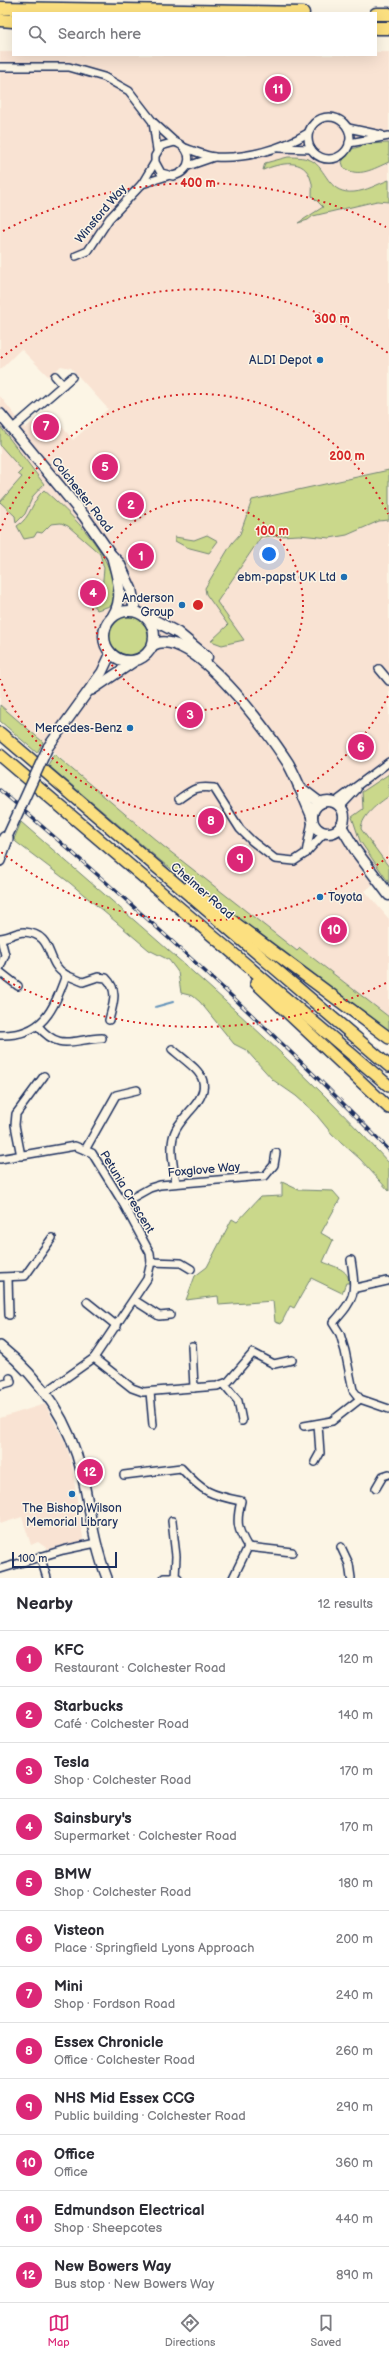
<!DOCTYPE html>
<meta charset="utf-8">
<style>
:root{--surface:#fff;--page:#f7f7f7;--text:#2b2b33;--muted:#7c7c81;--line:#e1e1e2;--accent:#db2777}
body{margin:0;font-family:"Balsamiq Sans",sans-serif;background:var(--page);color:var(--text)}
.scale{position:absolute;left:12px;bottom:10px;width:105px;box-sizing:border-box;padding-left:4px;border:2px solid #1b2f5e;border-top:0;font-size:11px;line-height:14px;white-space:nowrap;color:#1b2f5e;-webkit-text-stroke:3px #fcf5e5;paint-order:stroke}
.you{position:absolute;left:269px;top:554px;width:14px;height:14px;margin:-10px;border:3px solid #fff;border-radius:50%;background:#1a73e8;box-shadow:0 0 0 6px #1a73e833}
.badge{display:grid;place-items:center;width:26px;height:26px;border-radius:50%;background:var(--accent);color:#fff;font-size:13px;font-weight:700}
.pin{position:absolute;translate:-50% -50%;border:2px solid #fff;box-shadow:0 1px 4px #0006}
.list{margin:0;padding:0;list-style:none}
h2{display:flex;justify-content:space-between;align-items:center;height:52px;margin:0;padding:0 16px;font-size:17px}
h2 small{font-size:13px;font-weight:400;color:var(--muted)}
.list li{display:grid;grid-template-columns:26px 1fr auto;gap:12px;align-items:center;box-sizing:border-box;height:56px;padding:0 16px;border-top:1px solid var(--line)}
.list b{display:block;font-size:15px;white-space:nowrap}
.list p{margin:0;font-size:13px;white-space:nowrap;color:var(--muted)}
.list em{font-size:13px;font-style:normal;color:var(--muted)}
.icon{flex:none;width:22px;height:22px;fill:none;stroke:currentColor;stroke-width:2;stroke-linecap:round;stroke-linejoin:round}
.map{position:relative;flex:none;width:389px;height:1578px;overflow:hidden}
.search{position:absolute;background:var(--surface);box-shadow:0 4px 16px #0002;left:12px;right:12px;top:12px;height:44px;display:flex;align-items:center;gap:10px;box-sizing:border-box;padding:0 14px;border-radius:0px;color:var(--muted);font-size:15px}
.sheet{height:724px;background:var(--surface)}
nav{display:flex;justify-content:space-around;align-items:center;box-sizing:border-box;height:56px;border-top:1px solid var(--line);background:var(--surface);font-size:11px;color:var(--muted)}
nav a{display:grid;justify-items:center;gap:2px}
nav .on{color:var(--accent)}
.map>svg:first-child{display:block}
</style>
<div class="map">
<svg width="389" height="1578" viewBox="0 0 389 1578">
<rect width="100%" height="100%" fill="#fcf5e5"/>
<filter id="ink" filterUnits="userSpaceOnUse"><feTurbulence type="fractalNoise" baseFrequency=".025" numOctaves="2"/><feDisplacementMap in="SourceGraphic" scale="8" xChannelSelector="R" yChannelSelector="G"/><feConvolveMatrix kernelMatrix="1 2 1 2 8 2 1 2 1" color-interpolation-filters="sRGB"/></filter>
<g filter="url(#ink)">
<!-- built -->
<g fill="#f9e3d3">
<polygon points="0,52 13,52 13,55 376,55 376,52 389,52 389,876 386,873 365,891 389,919 389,1017 301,949 298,951 161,851 44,743 0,706 0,396 25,428 48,410 73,440 108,409 71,368 61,366 49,377 21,349 0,370"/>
<polygon points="45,1404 65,1442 71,1461 83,1537 82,1541 48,1549 38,1542 31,1545 22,1517 0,1524 0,1418"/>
</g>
<!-- green -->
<g fill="#cad88b" stroke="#728474">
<path d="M389 143V162C373 169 359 178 344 168L342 162 349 150 368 144Z"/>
<path d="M288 157C296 157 307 157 314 162 328 173 329 194 354 192 366 191 378 184 389 180V202L377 201 313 216 308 220 298 223 323 207 312 196C312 191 313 184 311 180 305 157 280 163 263 170L265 163Z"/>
<polygon points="0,426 44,484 33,496 25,514 16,523 15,516 0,502 22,477 18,474 22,470 0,445"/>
<polygon points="389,470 389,520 379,521 347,535 330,538 299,535 261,537 217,602 244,640 222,645 211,641 228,625 206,594 205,588 232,543 240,534 252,500"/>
<path d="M44 490C74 517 122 561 113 605L97 610 90 602 91 599 101 601 104 568 100 554 68 526 61 523 51 524 42 533 37 532 34 537 24 539 17 526C31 518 32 500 44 490Z"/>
<polygon points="207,535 218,541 209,553 186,547 175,541 175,537 194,540"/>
<circle cx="129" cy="636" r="20"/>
<polygon points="0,705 43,742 37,753 0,721"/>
<polygon points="54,754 163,846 297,951 300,948 389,1017 389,1032 162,862 48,765"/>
<path d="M389 774V796C378 804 362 815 361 829L389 867V883L360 841 352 817 363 809 362 792Z"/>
<path d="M21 822C147 932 276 1039 389 1163V1191L360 1159 332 1134 314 1112 296 1096 273 1080 246 1050 234 1044 200 1002 193 996 181 993 178 972 169 960 149 950 70 883 16 842 14 839Z"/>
<path d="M282 1182 299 1190 333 1191 340 1199 321 1233 333 1240 323 1262C335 1267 349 1269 349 1283H346L342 1293 311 1278 294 1308 290 1306 281 1324 275 1322 273 1301 219 1305 218 1296 186 1300 195 1276 207 1267 232 1219 237 1222 260 1197 282 1196Z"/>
</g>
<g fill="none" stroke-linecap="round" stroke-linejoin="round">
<!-- stream -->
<polyline stroke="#6493ba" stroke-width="2" points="155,1007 173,1002"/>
<!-- minor casing -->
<g stroke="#1b2f5e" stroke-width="10">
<g id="minor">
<polyline points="0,67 69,67 104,77 129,91 153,122 175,142"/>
<circle cx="329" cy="138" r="21"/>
<polyline points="153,122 157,150"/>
<polyline points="348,128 381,135"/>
<polyline points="349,143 389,136"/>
<path d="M185 148C195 151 205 156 215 157 246 159 282 149 308 133"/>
<polyline points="279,148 311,149"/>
<polyline points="188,166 214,157"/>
<polyline points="142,184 167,176"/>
<path d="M76 256 88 251 109 219 142 184 155 162V156L161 146 175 142C195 149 192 172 173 176L161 173 155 162"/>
<polyline points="55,376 63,385"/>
<polyline points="12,429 72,377"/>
<polyline points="379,669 389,681"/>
<path d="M179 799C193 789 196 786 214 788L240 829 252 841 275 859 294 861 306 853 324 833"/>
<polyline points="334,803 389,762"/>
<polyline points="340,807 357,789"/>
<polyline points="306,853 312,821"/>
<path d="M0 938C8 938 16 932 24 932 56 934 44 963 66 975 53 1011 43 1036 0 1035"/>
<polyline points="0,967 5,955 1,939"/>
<polyline points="0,972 18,986"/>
<path d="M66 975 83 982 98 977 106 978C119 991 113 1004 109 1020"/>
<path d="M38 1026C60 1052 72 1039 102 1038"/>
<path d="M172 1049C196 1070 219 1080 190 1111 184 1118 177 1125 174 1134 169 1149 174 1168 176 1183"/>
<polyline points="85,1150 116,1095 137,1090"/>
<polyline points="21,1156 15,1125 16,1114 44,1076"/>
<polyline points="0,1159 75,1146 92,1153 123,1203 150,1253 151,1262 147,1279 94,1358 46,1392"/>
<polyline points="123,1203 150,1188 160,1185 265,1176 274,1165 276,1153"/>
<path d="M351 1260C356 1293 356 1298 333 1323L340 1334 345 1351 353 1390 360 1399 389 1409"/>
<polyline points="151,1262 181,1263 191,1269"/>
<polyline points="0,1277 25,1276 52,1238"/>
<polyline points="8,1278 9,1315"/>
<polyline points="356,1288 387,1281"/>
<polyline points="134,1300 159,1316 170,1315"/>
<polyline points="87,1302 117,1326"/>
<polyline points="192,1346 194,1388"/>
<polyline points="94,1358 132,1388 143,1392 217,1386 228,1382 253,1353 274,1364 292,1360"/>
<polyline points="224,1384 238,1401 242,1421"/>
<polyline points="0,1385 11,1382 10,1378"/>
<polyline points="150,1392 153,1425"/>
<polyline points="304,1426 332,1421 360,1399"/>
<polyline points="315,1462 320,1453 318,1424"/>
<path d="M124 1475 181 1468C203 1492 210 1495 241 1501 236 1522 237 1529 248 1547"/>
<polyline points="376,1488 383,1476 389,1474"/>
<polyline points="172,1521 176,1556 175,1578"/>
<polyline points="341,1547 349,1564 351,1578"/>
<polyline points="40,1556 47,1578"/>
<polyline points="0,1569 63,1550 96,1543"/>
<polyline points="164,1578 178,1578"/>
<polyline points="233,1578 248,1547 292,1552"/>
</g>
</g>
<!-- tertiary casing -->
<g stroke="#1b2f5e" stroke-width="12">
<g id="tertiary">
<polyline points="92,690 135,661"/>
<polyline points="48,747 102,672 111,653"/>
<polyline points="0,846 4,837 8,835 8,839 0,861"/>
<path d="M0 1346C41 1379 70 1422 82 1474 90 1509 94 1545 107 1578"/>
</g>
</g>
<!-- secondary casing -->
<g stroke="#1b2f5e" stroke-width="13">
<g id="secondary">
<polyline points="0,414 84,516 111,555 119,563 131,589 135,611"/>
<path d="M112 556C117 576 125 597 113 616"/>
<circle cx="129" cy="636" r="25"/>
<polyline points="148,617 178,633 207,657"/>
<path d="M153 645C191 623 270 735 288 763 297 779 304 798 312 816"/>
<polyline points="299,787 320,803"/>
<circle cx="328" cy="817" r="16"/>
<polyline points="341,826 356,851 389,895"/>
</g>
</g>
<!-- primary casing -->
<g stroke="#1b2f5e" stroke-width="14">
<g id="primary">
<polyline points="0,733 389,1066"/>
<polyline points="0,755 389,1086"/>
<polyline points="188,888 389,1038"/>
<polyline points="256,983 389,1108"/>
</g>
</g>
<!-- trunk casing -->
<g stroke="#1b2f5e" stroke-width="15">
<g id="trunk">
<polyline points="0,8 303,13"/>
<polyline points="376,14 389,14"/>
<polyline points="0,20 13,21"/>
<polyline points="376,28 389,28"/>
</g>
</g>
<!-- minor -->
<use href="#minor" stroke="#fcf5e5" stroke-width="7"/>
<!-- tertiary -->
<use href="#tertiary" stroke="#fcf5e5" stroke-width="9"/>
<!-- secondary -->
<use href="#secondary" stroke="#fcf5e5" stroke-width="10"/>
<!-- primary -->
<use href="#primary" stroke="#fce080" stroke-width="11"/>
<!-- trunk -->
<use href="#trunk" stroke="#fce080" stroke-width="12"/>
<!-- rail casing -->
<g stroke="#1b2f5e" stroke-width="3.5">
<path id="rail" d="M0 790C134 905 266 1023 389 1150"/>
</g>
<!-- rail -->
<use href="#rail" stroke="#fcf5e5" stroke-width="2" stroke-dasharray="6" stroke-linecap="butt"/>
<!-- tertiary-bridge casing -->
<g stroke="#1b2f5e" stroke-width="12" stroke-linecap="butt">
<polyline id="tertiary-bridge" points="8,835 48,747"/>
</g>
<!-- tertiary-bridge -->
<use href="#tertiary-bridge" stroke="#fcf5e5" stroke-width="9"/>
</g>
</g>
<!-- distance rings -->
<g fill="none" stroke="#d62828" stroke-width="2" stroke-dasharray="2 4">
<circle cx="198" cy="605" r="105"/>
<path d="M388 696A211 211 0 0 1 0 679M0 531A211 211 0 0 1 388 514"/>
<path d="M388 857A316 316 0 0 1 1 852M1 358A316 316 0 0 1 388 353"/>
<path d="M386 983A422 422 0 0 1 3 979M3 231A422 422 0 0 1 386 227"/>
</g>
<!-- markers -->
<g fill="#1f6fb2" stroke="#fcf5e5" stroke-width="1.5">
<circle cx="320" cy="360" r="4"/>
<circle cx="344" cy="577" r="4"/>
<circle cx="182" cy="605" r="4"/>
<circle cx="130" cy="728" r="4"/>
<circle cx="320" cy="897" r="4"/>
<circle cx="72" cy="1494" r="4"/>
</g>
<g text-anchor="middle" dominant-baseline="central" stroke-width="3" stroke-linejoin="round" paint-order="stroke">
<!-- street labels -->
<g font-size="12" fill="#1b2f5e" stroke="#fcf5e5">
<text transform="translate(101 214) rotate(-50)">Winsford Way</text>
<text transform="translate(82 495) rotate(52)">Colchester Road</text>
<text transform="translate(202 891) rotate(41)">Chelmer Road</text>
<text transform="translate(204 1170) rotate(-5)">Foxglove Way</text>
<text transform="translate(127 1192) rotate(59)">Petunia Crescent</text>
</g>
<!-- poi labels -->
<g font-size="12" fill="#1b2f5e" stroke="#fcf5e5" text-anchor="end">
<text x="312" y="360">ALDI Depot</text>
<text x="336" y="577">ebm-papst UK Ltd</text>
<text x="174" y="598">Anderson<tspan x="174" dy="14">Group</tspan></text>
<text x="122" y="728">Mercedes-Benz</text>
<text x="328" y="897" text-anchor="start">Toyota</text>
<text x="72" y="1508" text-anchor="middle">The Bishop Wilson<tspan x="72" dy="14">Memorial Library</tspan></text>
</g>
</g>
<circle cx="198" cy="605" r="6" fill="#d62828" stroke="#fcf5e5" stroke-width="2"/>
<g font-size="12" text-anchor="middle" font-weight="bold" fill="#d62828" stroke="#fcf5e5" stroke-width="3" stroke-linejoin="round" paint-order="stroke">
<text x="198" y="187">400 m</text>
<text x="332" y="323">300 m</text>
<text x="347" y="460">200 m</text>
<text x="272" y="535">100 m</text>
</g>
</svg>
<div class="scale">100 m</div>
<div class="you"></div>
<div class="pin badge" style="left:141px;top:556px">1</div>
<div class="pin badge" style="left:131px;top:505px">2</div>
<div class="pin badge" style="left:190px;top:715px">3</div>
<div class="pin badge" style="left:93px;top:593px">4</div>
<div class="pin badge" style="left:105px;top:467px">5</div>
<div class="pin badge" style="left:361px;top:747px">6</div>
<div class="pin badge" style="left:46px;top:427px">7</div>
<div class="pin badge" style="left:211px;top:821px">8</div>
<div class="pin badge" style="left:240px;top:859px">9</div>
<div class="pin badge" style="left:334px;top:930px">10</div>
<div class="pin badge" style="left:278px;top:89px">11</div>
<div class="pin badge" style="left:90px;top:1472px">12</div>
<div class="search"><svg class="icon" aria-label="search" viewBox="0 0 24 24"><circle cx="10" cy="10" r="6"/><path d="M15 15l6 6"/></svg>Search here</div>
</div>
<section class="sheet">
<h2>Nearby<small>12 results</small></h2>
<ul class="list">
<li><span class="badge">1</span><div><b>KFC</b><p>Restaurant · Colchester Road</p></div><em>120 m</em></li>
<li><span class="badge">2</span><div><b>Starbucks</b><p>Café · Colchester Road</p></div><em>140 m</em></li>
<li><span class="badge">3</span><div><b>Tesla</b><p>Shop · Colchester Road</p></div><em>170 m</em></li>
<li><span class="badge">4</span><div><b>Sainsbury's</b><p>Supermarket · Colchester Road</p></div><em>170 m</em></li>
<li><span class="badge">5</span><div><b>BMW</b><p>Shop · Colchester Road</p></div><em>180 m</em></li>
<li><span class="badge">6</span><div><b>Visteon</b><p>Place · Springfield Lyons Approach</p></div><em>200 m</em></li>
<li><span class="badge">7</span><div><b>Mini</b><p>Shop · Fordson Road</p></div><em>240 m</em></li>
<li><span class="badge">8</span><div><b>Essex Chronicle</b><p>Office · Colchester Road</p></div><em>260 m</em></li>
<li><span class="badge">9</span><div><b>NHS Mid Essex CCG</b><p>Public building · Colchester Road</p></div><em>290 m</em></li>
<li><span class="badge">10</span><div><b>Office</b><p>Office</p></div><em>360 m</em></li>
<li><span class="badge">11</span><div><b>Edmundson Electrical</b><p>Shop · Sheepcotes</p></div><em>440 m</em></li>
<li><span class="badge">12</span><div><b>New Bowers Way</b><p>Bus stop · New Bowers Way</p></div><em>890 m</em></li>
</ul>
</section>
<nav>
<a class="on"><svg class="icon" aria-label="map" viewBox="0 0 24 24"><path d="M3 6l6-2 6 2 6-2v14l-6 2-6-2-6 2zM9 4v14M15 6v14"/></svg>Map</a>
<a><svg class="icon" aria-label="directions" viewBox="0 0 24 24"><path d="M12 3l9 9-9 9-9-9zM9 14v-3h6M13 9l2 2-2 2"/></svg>Directions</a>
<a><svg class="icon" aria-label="saved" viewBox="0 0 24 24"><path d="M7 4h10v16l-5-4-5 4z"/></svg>Saved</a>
</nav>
